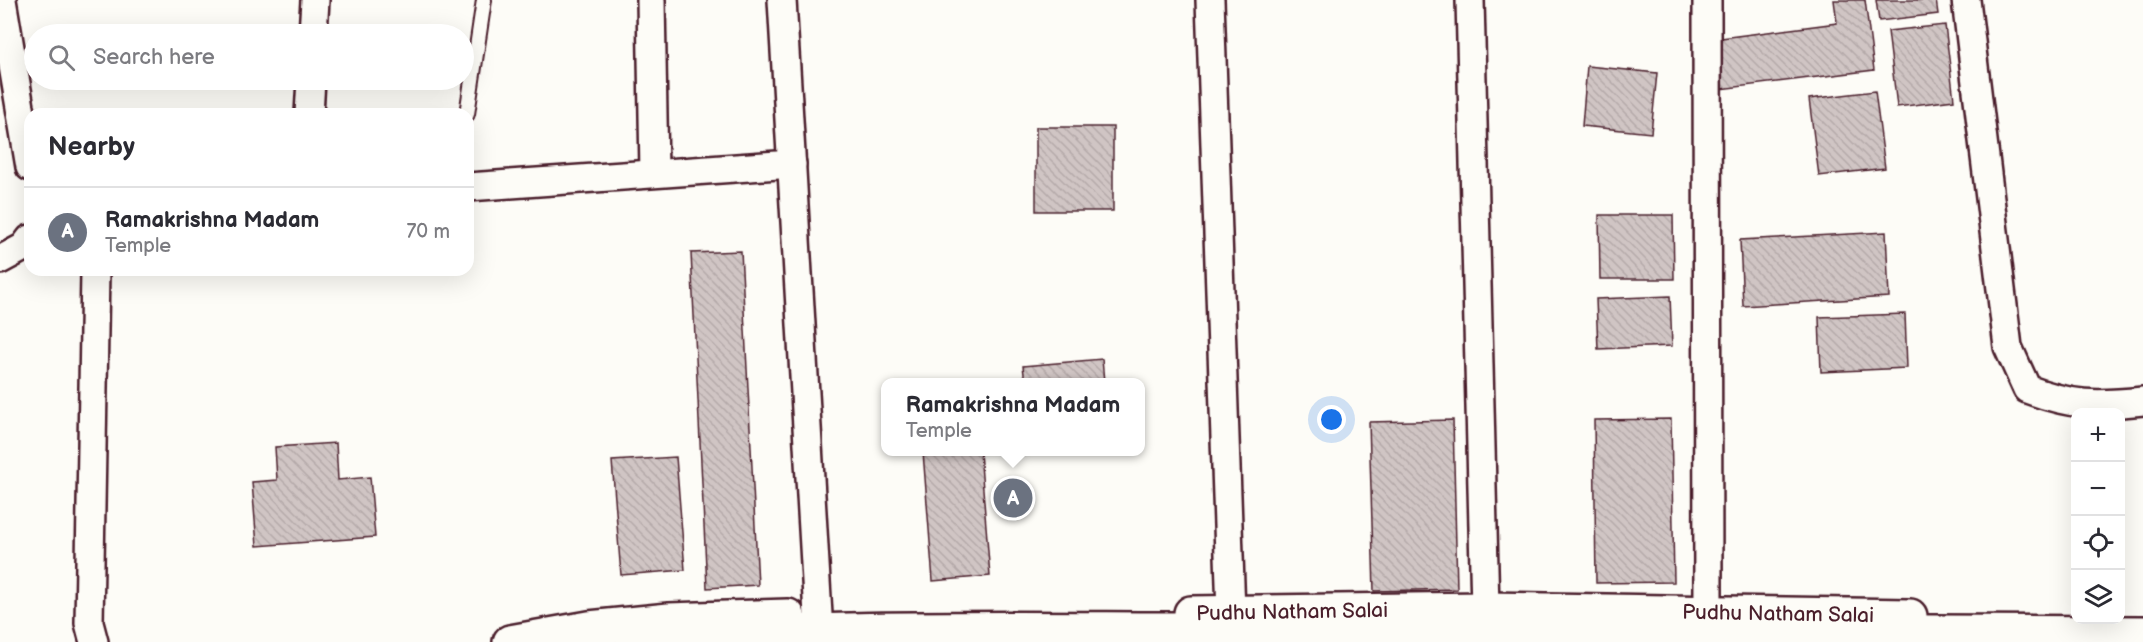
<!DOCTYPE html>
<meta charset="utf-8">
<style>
:root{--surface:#fff;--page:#f7f7f7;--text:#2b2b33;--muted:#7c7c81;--line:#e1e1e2;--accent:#0b8043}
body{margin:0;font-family:"Balsamiq Sans",sans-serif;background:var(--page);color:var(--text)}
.controls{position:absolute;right:18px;bottom:18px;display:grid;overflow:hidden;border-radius:12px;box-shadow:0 6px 24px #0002}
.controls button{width:54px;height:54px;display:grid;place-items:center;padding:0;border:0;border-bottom:2px solid var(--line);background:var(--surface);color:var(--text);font:30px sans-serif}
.you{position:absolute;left:1332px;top:420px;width:21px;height:21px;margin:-15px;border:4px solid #fff;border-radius:50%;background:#1a73e8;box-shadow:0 0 0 9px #1a73e833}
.badge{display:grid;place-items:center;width:39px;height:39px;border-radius:50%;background:var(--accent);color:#fff;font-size:20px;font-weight:700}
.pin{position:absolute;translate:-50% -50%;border:3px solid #fff;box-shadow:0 2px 6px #0006}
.popup{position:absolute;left:881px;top:378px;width:264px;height:78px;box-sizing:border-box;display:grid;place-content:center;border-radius:12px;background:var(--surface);filter:drop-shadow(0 2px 4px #0005);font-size:20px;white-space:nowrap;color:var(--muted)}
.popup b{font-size:22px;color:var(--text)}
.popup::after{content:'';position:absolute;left:50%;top:100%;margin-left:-12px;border:12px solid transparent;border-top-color:var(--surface)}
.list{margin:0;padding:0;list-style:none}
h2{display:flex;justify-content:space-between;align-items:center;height:78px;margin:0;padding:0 24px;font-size:26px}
h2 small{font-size:20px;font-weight:400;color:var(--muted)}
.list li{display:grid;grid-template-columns:39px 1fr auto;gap:18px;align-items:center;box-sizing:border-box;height:90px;padding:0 24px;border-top:2px solid var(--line)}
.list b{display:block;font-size:22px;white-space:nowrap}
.list p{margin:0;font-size:20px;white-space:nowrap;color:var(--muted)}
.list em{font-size:20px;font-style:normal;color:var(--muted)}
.icon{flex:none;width:33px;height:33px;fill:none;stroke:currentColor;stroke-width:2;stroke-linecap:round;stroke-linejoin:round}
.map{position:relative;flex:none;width:2143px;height:642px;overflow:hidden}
.search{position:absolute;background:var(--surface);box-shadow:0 6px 24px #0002;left:24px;top:24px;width:450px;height:66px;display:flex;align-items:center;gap:15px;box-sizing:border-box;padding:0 21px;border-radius:33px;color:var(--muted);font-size:22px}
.panel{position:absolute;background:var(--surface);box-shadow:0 6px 24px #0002;left:24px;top:108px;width:450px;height:168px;border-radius:18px}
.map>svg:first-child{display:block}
</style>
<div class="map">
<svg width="2143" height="642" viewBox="0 0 2143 642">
<defs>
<pattern id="building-back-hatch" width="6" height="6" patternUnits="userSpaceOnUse" patternTransform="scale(1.5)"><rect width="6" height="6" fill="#d0c5c4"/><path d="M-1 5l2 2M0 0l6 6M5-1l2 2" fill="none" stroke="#b4a9a9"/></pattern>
</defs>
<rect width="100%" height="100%" fill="#fdfcf7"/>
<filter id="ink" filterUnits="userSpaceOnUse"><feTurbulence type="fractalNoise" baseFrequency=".0167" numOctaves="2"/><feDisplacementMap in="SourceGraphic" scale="12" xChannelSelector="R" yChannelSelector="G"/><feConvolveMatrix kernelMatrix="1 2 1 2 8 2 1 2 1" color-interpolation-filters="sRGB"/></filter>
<g filter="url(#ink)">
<!-- building -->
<g fill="url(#building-back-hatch)" stroke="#4a1f2b" stroke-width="1.5">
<polygon points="1834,0 1865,0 1874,70 1720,89 1714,39 1837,23"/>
<polygon points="1876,0 1936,0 1938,14 1879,21"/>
<polygon points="1945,25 1954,100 1897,107 1888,31"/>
<polygon points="1587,66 1657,73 1651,133 1582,126"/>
<polygon points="1875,91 1885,168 1819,176 1809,99"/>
<rect x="1036" y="127" width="77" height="84"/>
<polygon points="1599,215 1673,215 1674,279 1600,279"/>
<polygon points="1886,232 1889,297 1743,306 1740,240"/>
<polygon points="741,251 758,585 707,588 691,253"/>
<polygon points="1670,296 1672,346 1598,349 1596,299"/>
<polygon points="1905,314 1907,368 1821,372 1819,317"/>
<polygon points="1102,359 1104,382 1025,382 1023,366"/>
<polygon points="1671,419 1674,582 1596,583 1594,420"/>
<polygon points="1453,420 1457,589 1374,591 1369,422"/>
<polygon points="336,443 338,480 370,477 375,537 257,546 252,482 277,480 275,447"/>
<polygon points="923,452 980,452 990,576 933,581"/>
<polygon points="676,457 685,570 621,575 612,461"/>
</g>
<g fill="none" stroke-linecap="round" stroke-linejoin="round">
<!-- lane casing -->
<g stroke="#4a1f2b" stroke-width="18">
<polyline id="lane" points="467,114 484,0"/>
</g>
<!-- street casing -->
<g stroke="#4a1f2b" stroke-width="32">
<g id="street">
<polyline points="2,0 30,167"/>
<polyline points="651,0 654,173"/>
<polyline points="782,0 818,615"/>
<polyline points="1210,0 1231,613"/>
<polyline points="1470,0 1485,609"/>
<polyline points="1707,0 1708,612"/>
<path d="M1966 0 2008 347 2027 389C2073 406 2095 406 2143 401"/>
<polyline points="313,34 315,0"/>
<polyline points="309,114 311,80"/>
<polyline points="468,187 792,164"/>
<polyline points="0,260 24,247 30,239"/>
<polyline points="94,642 89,623 95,271"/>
</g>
</g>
<!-- secondary casing -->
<g stroke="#4a1f2b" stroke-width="38">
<g id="secondary">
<polyline points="1191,613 1485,609 1910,616"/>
<polyline points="510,642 589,628 669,620 788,616"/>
</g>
</g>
<!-- highway casing -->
<g stroke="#4a1f2b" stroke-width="38">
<path id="highway" d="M633 642C824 624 1018 629 1210 629 1521 629 1832 632 2143 633"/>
</g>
<!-- lane -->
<use href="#lane" stroke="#fdfcf7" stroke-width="14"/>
<!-- street -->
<use href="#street" stroke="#fdfcf7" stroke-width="27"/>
<!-- secondary -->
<use href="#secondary" stroke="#fdfcf7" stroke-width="33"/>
<!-- highway -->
<use href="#highway" stroke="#fdfcf7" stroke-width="33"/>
</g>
</g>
<g text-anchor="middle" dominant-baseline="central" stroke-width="4.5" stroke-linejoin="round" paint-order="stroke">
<!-- street labels -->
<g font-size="21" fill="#4a1f2b" stroke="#fdfcf7">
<text transform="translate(1292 612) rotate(-1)">Pudhu Natham Salai</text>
<text transform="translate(1778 614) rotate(1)">Pudhu Natham Salai</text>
</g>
</g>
</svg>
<div class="controls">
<button>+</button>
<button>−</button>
<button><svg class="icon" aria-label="locate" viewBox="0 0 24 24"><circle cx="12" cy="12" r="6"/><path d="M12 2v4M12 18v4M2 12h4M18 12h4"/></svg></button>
<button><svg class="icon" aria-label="layers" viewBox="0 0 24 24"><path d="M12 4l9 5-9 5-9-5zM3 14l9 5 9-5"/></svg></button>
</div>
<div class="you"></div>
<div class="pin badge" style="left:1013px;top:498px;background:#6b7280">A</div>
<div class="popup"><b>Ramakrishna Madam</b>Temple</div>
<div class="search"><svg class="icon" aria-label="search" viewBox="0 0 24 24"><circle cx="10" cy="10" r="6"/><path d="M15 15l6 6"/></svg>Search here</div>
<section class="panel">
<h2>Nearby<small></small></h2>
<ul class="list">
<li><span class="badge" style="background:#6b7280">A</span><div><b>Ramakrishna Madam</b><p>Temple</p></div><em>70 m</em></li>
</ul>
</section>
</div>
